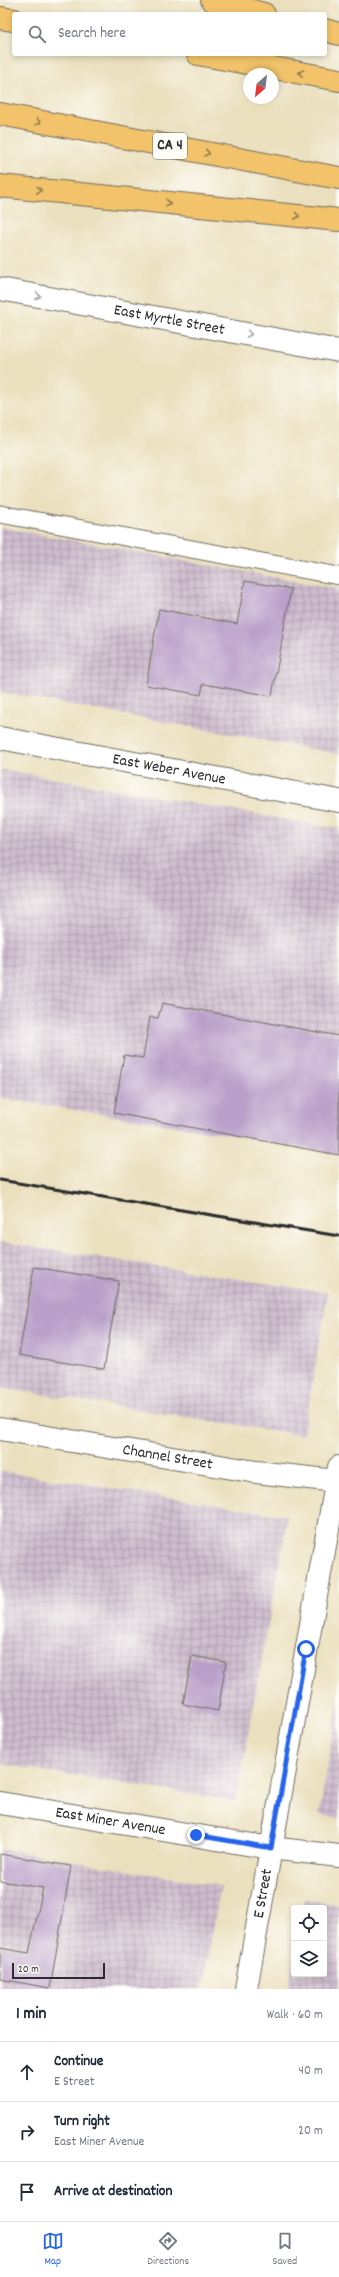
<!DOCTYPE html>
<meta charset="utf-8">
<style>
:root{--surface:#fff;--page:#f2f2f3;--text:#1f2937;--muted:#747a83;--line:#e0e1e3;--accent:#2563eb}
body{margin:0;font-family:Dekko,sans-serif;background:var(--page);color:var(--text)}
.controls{position:absolute;right:12px;bottom:12px;display:grid;overflow:hidden;border-radius:4px;box-shadow:0 2px 6px #0003}
.controls button{width:36px;height:36px;display:grid;place-items:center;padding:0;border:0;border-bottom:1px solid var(--line);background:var(--surface);color:var(--text);font:20px sans-serif}
.compass{position:absolute;left:243px;top:68px;width:36px;height:36px;border-radius:50%;background:var(--surface);box-shadow:0 2px 6px #0003;rotate:208deg}
.scale{position:absolute;left:12px;bottom:10px;width:93px;box-sizing:border-box;padding-left:4px;border:2px solid #2b2b2b;border-top:0;font-size:11px;line-height:14px;white-space:nowrap;color:#2b2b2b;-webkit-text-stroke:3px #fdfcf7;paint-order:stroke}
.stop{position:absolute;width:12px;height:12px;margin:-9px;border:3px solid #2563eb;border-radius:50%;background:#fff}
.stop.end{background:#2563eb;border-color:#fff;box-shadow:0 1px 4px #0008}
.list{margin:0;padding:0;list-style:none}
h2{display:flex;justify-content:space-between;align-items:center;height:52px;margin:0;padding:0 16px;font-size:17px}
h2 small{font-size:13px;font-weight:400;color:var(--muted)}
.list li{display:grid;grid-template-columns:26px 1fr auto;gap:12px;align-items:center;box-sizing:border-box;height:60px;padding:0 16px;border-top:1px solid var(--line)}
.list b{display:block;font-size:15px;white-space:nowrap}
.list p{margin:0;font-size:13px;white-space:nowrap;color:var(--muted)}
.list em{font-size:13px;font-style:normal;color:var(--muted)}
.icon{flex:none;width:22px;height:22px;fill:none;stroke:currentColor;stroke-width:2;stroke-linecap:round;stroke-linejoin:round}
.map{position:relative;flex:none;width:339px;height:1989px;overflow:hidden}
.search{position:absolute;background:var(--surface);box-shadow:0 2px 6px #0003;left:12px;right:12px;top:12px;height:44px;display:flex;align-items:center;gap:10px;box-sizing:border-box;padding:0 14px;border-radius:4px;color:var(--muted);font-size:15px}
.sheet{height:232px;background:var(--surface)}
nav{display:flex;justify-content:space-around;align-items:center;box-sizing:border-box;height:56px;border-top:1px solid var(--line);background:var(--surface);font-size:11px;color:var(--muted)}
nav a{display:grid;justify-items:center;gap:2px}
nav .on{color:var(--accent)}
.map>svg:first-child{display:block}
</style>
<div class="map">
<svg width="339" height="1989" viewBox="0 0 339 1989">
<defs>
<pattern id="industrial-grid" width="8" height="8" patternUnits="userSpaceOnUse"><rect width="8" height="8" fill="#cfbdcf"/><path d="M0 4h8M4 0v8" fill="none" stroke="#a89aa8"/></pattern>
</defs>
<rect width="100%" height="100%" fill="#fdfcf7"/>
<filter id="ink" filterUnits="userSpaceOnUse"><feTurbulence type="fractalNoise" baseFrequency=".025" numOctaves="2"/><feDisplacementMap in="SourceGraphic" scale="8" xChannelSelector="R" yChannelSelector="G"/><feConvolveMatrix kernelMatrix="1 2 1 2 8 2 1 2 1" color-interpolation-filters="sRGB"/></filter>
<filter id="wash" filterUnits="userSpaceOnUse"><feTurbulence type="fractalNoise" baseFrequency=".012" numOctaves="4" result="noise"/><feDisplacementMap in="SourceGraphic" scale="16" xChannelSelector="R" yChannelSelector="G"/><feGaussianBlur stdDeviation="0.9" result="paint"/><feColorMatrix in="noise" values="0 0 0 0 0 0 0 0 0 0 0 0 0 0 0 0 0 1.4 0 .05"/><feComposite in="paint" operator="in"/></filter>
<g filter="url(#wash)">
<rect width="100%" height="100%" fill="#ebe0be"/>
<!-- industrial -->
<g fill="url(#industrial-grid)">
<polygon points="0,527 339,589 339,754 0,692"/>
<polygon points="0,769 339,829 339,1152 0,1098"/>
<polygon points="0,1242 328,1293 303,1435 0,1388"/>
<polygon points="0,1471 288,1516 236,1801 0,1764"/>
<polygon points="339,1700 339,1818 319,1815"/>
<polygon points="0,1849 221,1886 202,1989 0,1989"/>
<polygon points="305,1899 339,1905 339,1989 288,1989 294,1958 294,1974 324,1974 324,1908 303,1908"/>
</g>
<g id="blocks">
<!-- building -->
<g fill="#b99fc9">
<polygon points="245,581 291,589 272,696 203,684 201,695 146,685 159,609 237,624"/>
<polygon points="162,1003 339,1036 339,1155 114,1113 124,1055 143,1058 150,1017 158,1018"/>
<polygon points="34,1267 119,1281 104,1369 19,1355"/>
<polygon points="192,1656 226,1662 218,1711 183,1704"/>
<polygon points="0,1854 71,1866 50,1988 0,1979 0,1948 29,1953 43,1888 0,1881"/>
</g>
</g>
</g>
<g filter="url(#ink)">
<use href="#blocks" fill-opacity="0" stroke="#6e6a5e" stroke-width="1"/>
<g fill="none" stroke-linecap="round" stroke-linejoin="round">
<!-- service casing -->
<g stroke="#6e6a5e" stroke-width="19">
<polyline id="service" points="0,514 339,576"/>
</g>
<!-- minor casing -->
<g stroke="#6e6a5e" stroke-width="24">
<g id="minor">
<path id="s1" d="M0 289 339 351"/>
<path id="s2" d="M0 738 339 801"/>
<path id="s3" d="M0 1429 256 1472 336 1481"/>
<path id="s4" d="M246 1989 339 1467"/>
</g>
</g>
<!-- tertiary casing -->
<g stroke="#6e6a5e" stroke-width="24">
<g id="tertiary">
<path id="s5" d="M0 1803 271 1848 339 1856"/>
</g>
</g>
<!-- motorway casing -->
<g stroke="#6e6a5e" stroke-width="24">
<g id="motorway">
<polyline points="212,0 264,14"/>
<polyline points="0,18 14,20"/>
<polyline points="325,30 339,34"/>
<polyline points="198,54 339,80"/>
<polyline points="0,114 339,178"/>
<polyline points="0,186 339,220"/>
</g>
</g>
<!-- service -->
<use href="#service" stroke="#fff" stroke-width="17"/>
<!-- minor -->
<use href="#minor" stroke="#fff" stroke-width="22"/>
<!-- tertiary -->
<use href="#tertiary" stroke="#fff" stroke-width="22"/>
<!-- motorway -->
<use href="#motorway" stroke="#f2c36a" stroke-width="22"/>
<!-- rail -->
<polyline stroke="#2b2b2b" stroke-width="3" points="0,1180 339,1236"/>
</g>
<!-- one-way arrows -->
<defs><path id="oneway-chevron" d="M-2-3.5L2.5 0L-2 3.5" fill="none" stroke-width="1.6" stroke-linecap="round" stroke-linejoin="round"/></defs>
<g stroke="#8e774a">
<use href="#oneway-chevron" transform="translate(301 73) rotate(-170)"/>
<use href="#oneway-chevron" transform="translate(38 122) rotate(11)"/>
<use href="#oneway-chevron" transform="translate(207 153) rotate(11)"/>
<use href="#oneway-chevron" transform="translate(39 190) rotate(6)"/>
<use href="#oneway-chevron" transform="translate(168 203) rotate(6)"/>
<use href="#oneway-chevron" transform="translate(297 216) rotate(6)"/>
</g>
<g stroke="#a0a0a0">
<use href="#oneway-chevron" transform="translate(38 296) rotate(10)"/>
<use href="#oneway-chevron" transform="translate(249 334) rotate(10)"/>
</g>
</g>
<g fill="none" stroke-linecap="round" stroke-linejoin="round" filter="url(#ink)">
<!-- route -->
<polyline stroke="#2563eb" stroke-width="5" points="196,1835 271,1848 306,1649"/>
</g>
<g text-anchor="middle" dominant-baseline="central" stroke-width="3" stroke-linejoin="round" paint-order="stroke">
<!-- shield labels -->
<rect fill="#fdfcf7" stroke="#6a6a68" stroke-width="1" x="153" y="133" width="34" height="26" rx="3"/>
<g font-size="15" font-weight="bold" fill="#2b2b2b">
<text x="170" y="146">CA 4</text>
</g>
<!-- street labels -->
<g font-size="16" fill="#2b2b2b" stroke="#fdfcf7">
<text stroke="none"><textPath href="#s1" startOffset="172">East Myrtle Street</textPath></text>
<text stroke="none"><textPath href="#s2" startOffset="172">East Weber Avenue</textPath></text>
<text stroke="none"><textPath href="#s3" startOffset="170">Channel Street</textPath></text>
<text stroke="none"><textPath href="#s5" startOffset="112">East Miner Avenue</textPath></text>
<text stroke="none"><textPath href="#s4" startOffset="97">E Street</textPath></text>
</g>
</g>
</svg>
<div class="controls">
<button><svg class="icon" aria-label="locate" viewBox="0 0 24 24"><circle cx="12" cy="12" r="6"/><path d="M12 2v4M12 18v4M2 12h4M18 12h4"/></svg></button>
<button><svg class="icon" aria-label="layers" viewBox="0 0 24 24"><path d="M12 4l9 5-9 5-9-5zM3 14l9 5 9-5"/></svg></button>
</div>
<svg class="compass" viewBox="-18 -18 36 36"><path d="M0-13l5 13h-10z" fill="#e53935"/><path d="M0 13l5-13h-10z" fill="#747a83"/></svg>
<div class="scale">20 m</div>
<div class="stop" style="left:306px;top:1649px"></div>
<div class="stop end" style="left:196px;top:1835px"></div>
<div class="search"><svg class="icon" aria-label="search" viewBox="0 0 24 24"><circle cx="10" cy="10" r="6"/><path d="M15 15l6 6"/></svg>Search here</div>
</div>
<section class="sheet">
<h2>1 min<small>Walk · 60 m</small></h2>
<ul class="list">
<li><svg class="icon" aria-label="ahead" viewBox="0 0 24 24"><path d="M12 20V5M6 11l6-6 6 6"/></svg><div><b>Continue</b><p>E Street</p></div><em>40 m</em></li>
<li><svg class="icon" aria-label="right" viewBox="0 0 24 24"><path d="M7 20v-9h11M14 6l5 5-5 5"/></svg><div><b>Turn right</b><p>East Miner Avenue</p></div><em>20 m</em></li>
<li><svg class="icon" aria-label="arrive" viewBox="0 0 24 24"><path d="M6 21V4h12l-3 4 3 4H6"/></svg><div><b>Arrive at destination</b></div></li>
</ul>
</section>
<nav>
<a class="on"><svg class="icon" aria-label="map" viewBox="0 0 24 24"><path d="M3 6l6-2 6 2 6-2v14l-6 2-6-2-6 2zM9 4v14M15 6v14"/></svg>Map</a>
<a><svg class="icon" aria-label="directions" viewBox="0 0 24 24"><path d="M12 3l9 9-9 9-9-9zM9 14v-3h6M13 9l2 2-2 2"/></svg>Directions</a>
<a><svg class="icon" aria-label="saved" viewBox="0 0 24 24"><path d="M7 4h10v16l-5-4-5 4z"/></svg>Saved</a>
</nav>
